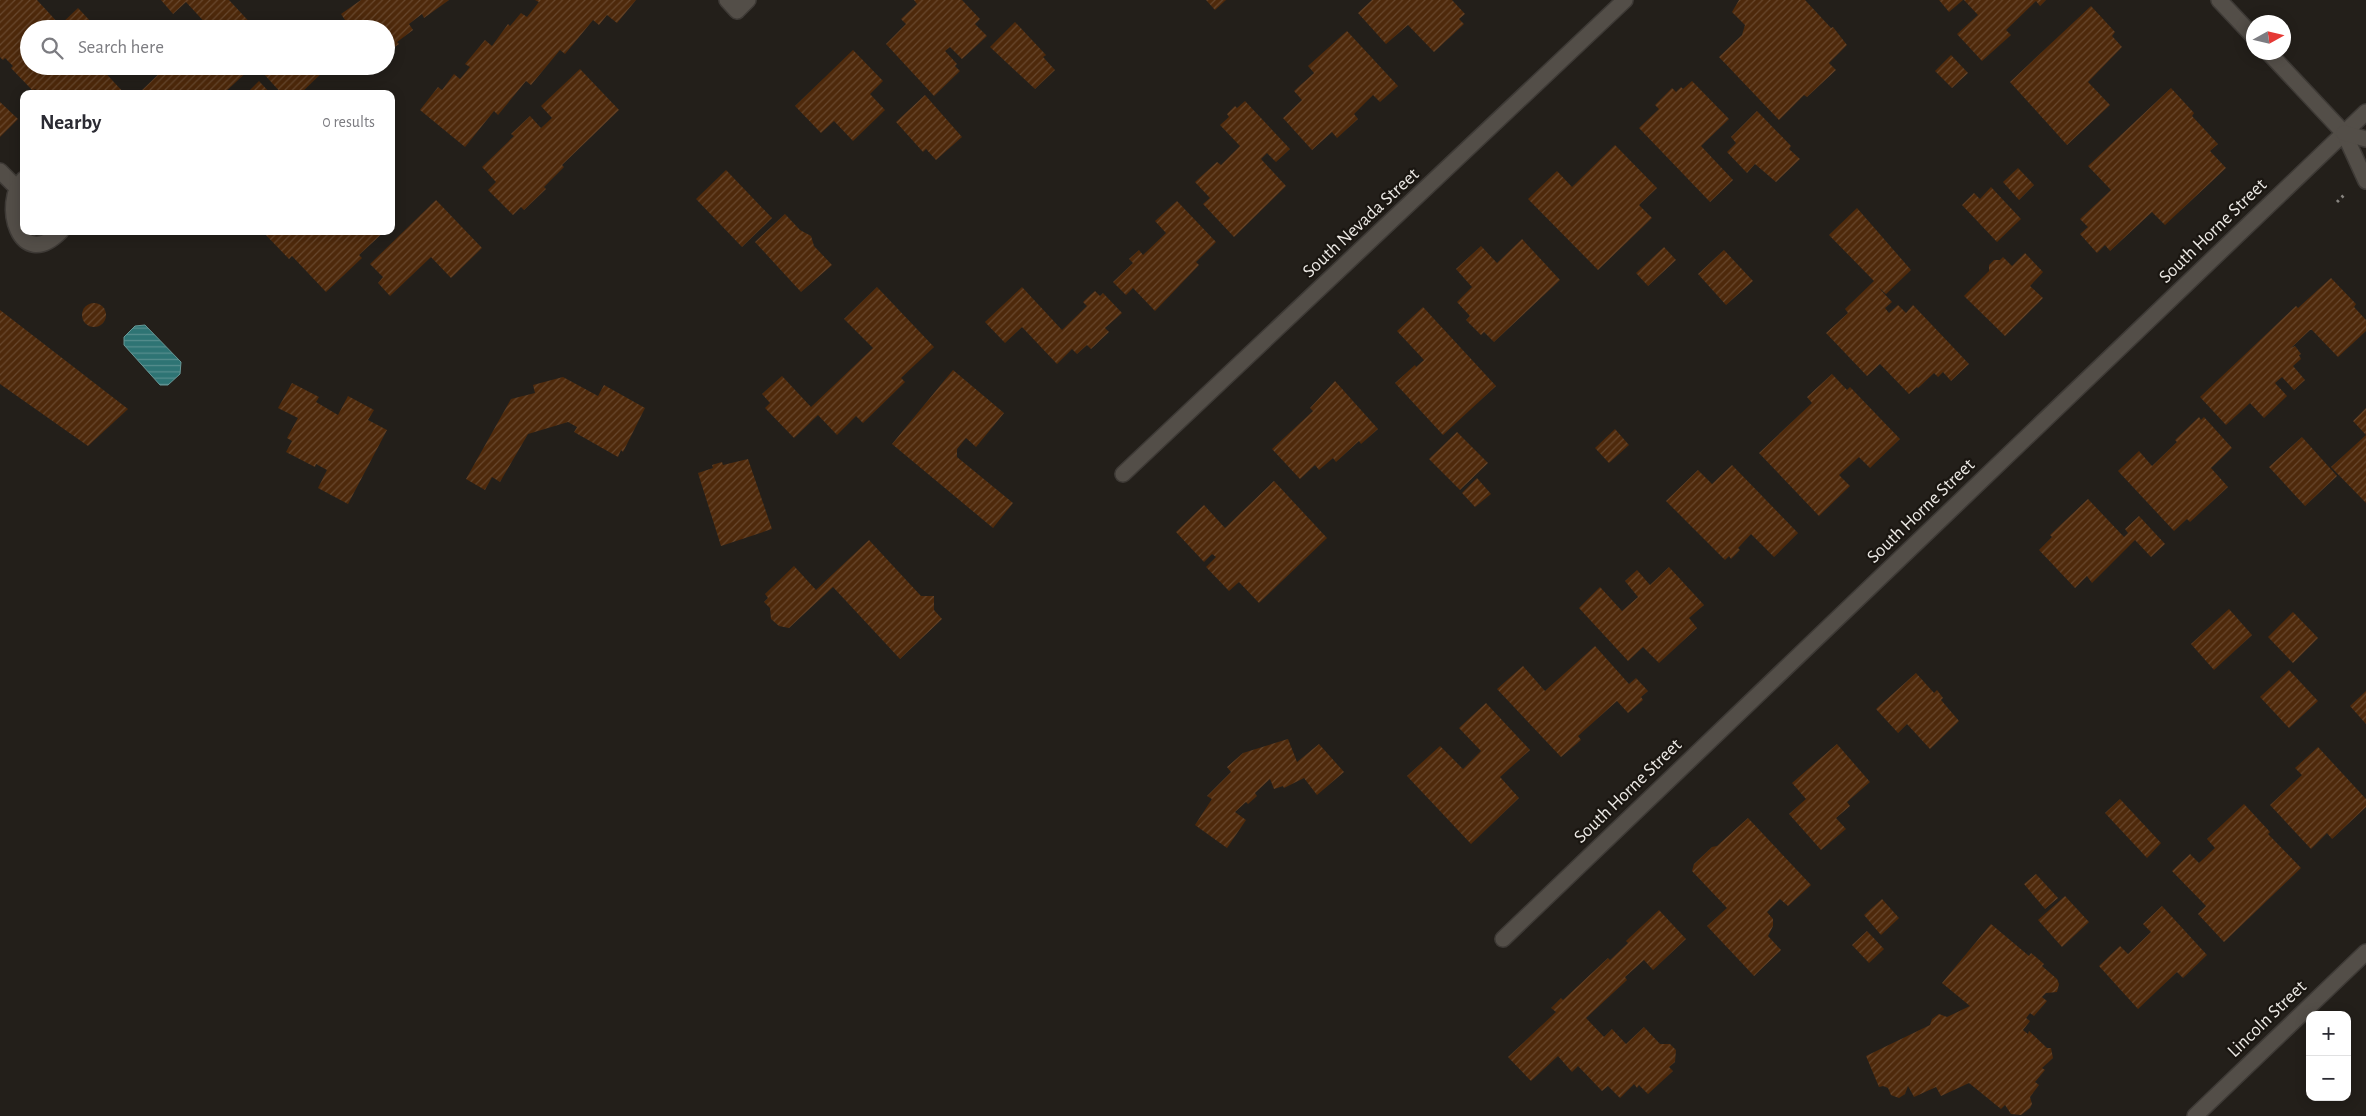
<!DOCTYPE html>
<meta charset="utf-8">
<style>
:root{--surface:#fff;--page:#f2f2f3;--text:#2b2b33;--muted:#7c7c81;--line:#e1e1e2}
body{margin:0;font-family:"Alegreya Sans",sans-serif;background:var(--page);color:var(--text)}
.controls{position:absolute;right:15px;bottom:15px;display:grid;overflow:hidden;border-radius:10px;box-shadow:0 2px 12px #0003}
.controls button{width:45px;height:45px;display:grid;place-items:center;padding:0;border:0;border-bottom:1px solid var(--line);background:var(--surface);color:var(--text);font:25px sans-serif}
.compass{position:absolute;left:2246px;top:15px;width:45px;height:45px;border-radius:50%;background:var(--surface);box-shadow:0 2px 12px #0003;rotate:82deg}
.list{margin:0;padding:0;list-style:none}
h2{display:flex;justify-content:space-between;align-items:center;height:65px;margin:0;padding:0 20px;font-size:21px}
h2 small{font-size:16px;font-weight:400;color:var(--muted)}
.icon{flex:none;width:28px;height:28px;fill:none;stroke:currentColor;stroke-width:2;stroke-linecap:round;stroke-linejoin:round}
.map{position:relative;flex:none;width:2366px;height:1116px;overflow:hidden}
.search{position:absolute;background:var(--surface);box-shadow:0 2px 12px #0003;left:20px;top:20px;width:375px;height:55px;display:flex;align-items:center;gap:12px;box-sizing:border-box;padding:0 18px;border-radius:28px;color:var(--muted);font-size:19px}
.panel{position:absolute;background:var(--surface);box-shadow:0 2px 12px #0003;left:20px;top:90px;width:375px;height:145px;border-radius:10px}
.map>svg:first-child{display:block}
</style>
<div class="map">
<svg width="2366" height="1116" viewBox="0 0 2366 1116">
<defs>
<pattern id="water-rules" width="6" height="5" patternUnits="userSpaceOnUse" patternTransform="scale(1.25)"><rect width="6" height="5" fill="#2e7474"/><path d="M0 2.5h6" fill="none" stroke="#578e8e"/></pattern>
<pattern id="building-hatch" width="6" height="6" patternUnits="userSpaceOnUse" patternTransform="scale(1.25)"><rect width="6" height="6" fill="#4e290b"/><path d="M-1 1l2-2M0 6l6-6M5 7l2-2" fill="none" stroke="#68482e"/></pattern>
</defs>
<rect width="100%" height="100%" fill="#231f1a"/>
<!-- water -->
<polygon fill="url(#water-rules)" stroke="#679796" points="145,325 181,362 180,374 168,385 160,385 124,345 124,337 135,326"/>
<!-- building -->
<g fill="url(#building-hatch)">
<polygon points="0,0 37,0 60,25 78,8 93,24 88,29 29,29 29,66 99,66 125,94 40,94 35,89 33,91 11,68 13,66 5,58 3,60 0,57"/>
<polygon points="161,0 229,0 256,29 207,29 209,27 186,2 173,14"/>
<polygon points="361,0 449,0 424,18 422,14 409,24 413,30 397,42 399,44 386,53 386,29 351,29 341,14"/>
<polygon points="535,0 636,0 617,23 607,15 599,25 593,20 565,54 560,50 531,85 526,81 498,115 494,111 465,147 420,110 438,87 442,90 454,74 460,79 470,67 465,64 485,40 492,46 508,24 510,26 521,13 527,17 539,2"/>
<polygon points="914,0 962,0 980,19 975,24 987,36 962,59 950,47 945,51 957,64 955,66 960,71 934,96 886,44 906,24 901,19 917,4"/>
<polygon points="1206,0 1226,0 1215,10"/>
<polygon points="1372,0 1452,0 1465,14 1459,19 1464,24 1434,52 1408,25 1386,44 1358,13"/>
<polygon points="1739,0 1805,0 1831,28 1833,27 1847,45 1829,63 1836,70 1807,97 1804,95 1779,120 1719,57 1742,35 1745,25 1732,12"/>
<polygon points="1939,0 1963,0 1949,12"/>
<polygon points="1964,0 2046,0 2040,6 2036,1 2006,30 2011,35 1982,61 1957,34 1978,15"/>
<polygon points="2091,6 2115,32 2112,36 2122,47 2088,82 2110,105 2067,145 2010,82"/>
<polygon points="1015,22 1046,55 1043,57 1055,70 1035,89 990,47"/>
<polygon points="1347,31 1398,86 1380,102 1373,95 1354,114 1358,119 1337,138 1332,132 1312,150 1283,118 1302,100 1294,91 1314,73 1308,66"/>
<polygon points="853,50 883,81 870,94 885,110 853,141 834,121 821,133 795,106"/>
<polygon points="1951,55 1968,73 1952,88 1935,71"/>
<polygon points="167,66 245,66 249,70 223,94 138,94"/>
<polygon points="270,66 329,66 300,94 282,94 263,73"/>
<polygon points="580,69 619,110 562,165 564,167 544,187 546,189 524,210 521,207 513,215 488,190 496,182 482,167 514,136 511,134 530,116 541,128 552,118 541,106"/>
<polygon points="259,81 271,94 246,94"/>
<polygon points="1692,81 1729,119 1701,146 1733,180 1710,202 1639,128 1659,109 1655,105 1672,88 1676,92 1681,87 1683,89"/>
<polygon points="2171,88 2194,113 2192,116 2218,144 2210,151 2226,168 2165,225 2152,212 2110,251 2105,245 2097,253 2080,234 2088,227 2080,219 2111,190 2088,166"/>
<polygon points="925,95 962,137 936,160 926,149 923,152 896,122"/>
<polygon points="1245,101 1290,149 1276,162 1267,153 1261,159 1286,186 1234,237 1203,204 1210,198 1195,182 1217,162 1221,165 1240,146 1220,125 1229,117 1227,114 1235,106 1237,108"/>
<polygon points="0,102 18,119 0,137"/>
<polygon points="1757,111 1791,146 1789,149 1800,159 1776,182 1755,164 1747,173 1727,152 1736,143 1731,137"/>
<polygon points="1615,145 1657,188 1639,205 1652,218 1598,270 1528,199 1557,171 1572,187"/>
<polygon points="2018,168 2034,185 2019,200 2003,182"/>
<polygon points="726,170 772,218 742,247 696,199"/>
<polygon points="1991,187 2021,219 1997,242 1962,205 1974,193 1980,199"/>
<polygon points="436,200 482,248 451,278 431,257 390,296 378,283 383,277 370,264"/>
<polygon points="1177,201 1216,242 1196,262 1199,265 1155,311 1133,288 1126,295 1113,282 1133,263 1129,259 1139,250 1143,255 1166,233 1155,221"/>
<polygon points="1857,208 1911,270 1886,294 1878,287 1892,302 1885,308 1889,313 1898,305 1906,313 1913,305 1969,364 1951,381 1943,372 1938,377 1934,373 1918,388 1917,387 1909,394 1880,364 1867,376 1826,333 1848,313 1845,309 1874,281 1829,235"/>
<polygon points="785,214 800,230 811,236 814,246 832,265 801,292 755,242"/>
<polygon points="262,231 385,231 359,255 362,258 326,292 292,256 289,259"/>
<polygon points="1522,239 1560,280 1494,342 1484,332 1481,335 1466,320 1470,316 1457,302 1472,287 1456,269 1481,246 1497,263"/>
<polygon points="1664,247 1676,260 1648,286 1636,273"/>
<polygon points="1724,250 1753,281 1726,305 1698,274"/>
<polygon points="2025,253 2043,272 2030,286 2043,298 2005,336 1964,296 1989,271 1989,265 1994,260 2000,260 2003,257 2012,266"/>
<polygon points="2331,278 2356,304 2354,307 2366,320 2366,331 2338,357 2312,330 2310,330 2291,348 2295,346 2301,354 2299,355 2301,359 2293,366 2305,380 2294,390 2282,377 2275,383 2287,396 2264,418 2250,403 2226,425 2200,397 2296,306 2298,308"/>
<polygon points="877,287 934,347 901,378 905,382 863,423 856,416 837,435 818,415 794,438 765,408 770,403 762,394 782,376 811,407 873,348 844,319"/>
<polygon points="1022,287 1062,330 1087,306 1083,302 1095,291 1100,296 1103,293 1122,313 1105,328 1109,332 1091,349 1087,345 1077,354 1072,349 1057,364 1022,327 1005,343 985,322"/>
<circle cx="94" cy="315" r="12"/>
<polygon points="1423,307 1496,386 1443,435 1395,383 1415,365 1416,367 1424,360 1397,331"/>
<polygon points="0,310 128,409 88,446 0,384"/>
<polygon points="953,370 1004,413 976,447 966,438 957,449 957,457 1013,503 993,528 892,444"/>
<polygon points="1832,374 1847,390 1850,387 1900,439 1870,468 1859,457 1839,475 1850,486 1819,516 1759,453 1812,403 1807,397"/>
<polygon points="563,377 598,396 604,385 645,408 623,452 621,450 618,457 574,432 577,427 568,422 528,434 500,482 492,477 485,490 466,479 511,399 535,393 533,385"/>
<polygon points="1335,381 1378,429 1361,444 1359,441 1336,462 1333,458 1319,470 1315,465 1300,479 1272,449 1313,411 1310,408"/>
<polygon points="292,383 319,397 316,402 338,415 348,396 374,410 368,420 387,430 348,504 318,488 327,470 316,464 315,467 286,452 292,441 287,438 298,418 278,408"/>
<polygon points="2366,408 2366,503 2331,467 2366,435 2353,421"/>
<polygon points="2199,417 2201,420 2204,417 2232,448 2211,468 2228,487 2190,522 2187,519 2174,531 2118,471 2139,451 2152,466 2177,442 2175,440"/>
<polygon points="1615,429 1629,445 1609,463 1595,448"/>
<polygon points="1457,432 1488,463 1460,490 1429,459"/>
<polygon points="2302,437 2337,476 2305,506 2269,467"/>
<polygon points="748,459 772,529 721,546 698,473 713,468 712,465 722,462 723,465"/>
<polygon points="1732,465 1798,533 1774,557 1751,534 1738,548 1740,550 1731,559 1729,556 1725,560 1666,501 1698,470 1712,484"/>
<polygon points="1477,478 1491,494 1475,507 1462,493"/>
<polygon points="1274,481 1327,538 1259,603 1239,582 1229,591 1206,567 1216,557 1212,554 1204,562 1176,532 1204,505 1225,528"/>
<polygon points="2088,499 2124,537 2128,533 2125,529 2139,516 2165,544 2151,557 2135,540 2092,583 2087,576 2075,588 2039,550 2052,537 2050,535"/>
<polygon points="869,540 921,596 934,596 934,610 942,619 900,659 833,587 789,628 779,626 771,619 770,608 764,602 768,598 765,594 794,566 816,590"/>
<polygon points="1669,567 1704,605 1689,618 1697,628 1659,663 1643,647 1628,661 1579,608 1600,587 1622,611 1638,597 1625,581 1637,570 1650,585"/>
<polygon points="2229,609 2252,635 2214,670 2191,644"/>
<polygon points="2293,612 2318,638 2293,663 2268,637"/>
<polygon points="1595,646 1629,684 1636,678 1648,691 1641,697 1643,700 1628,713 1617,701 1578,736 1581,740 1561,757 1497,689 1523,666 1545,691"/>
<polygon points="2289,670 2318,701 2289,728 2260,697"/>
<polygon points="1916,673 1934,693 1937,690 1943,698 1941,700 1959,721 1930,749 1907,724 1898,733 1876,709"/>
<polygon points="2366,691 2366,724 2350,706"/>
<polygon points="1486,703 1530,750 1500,777 1519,798 1471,844 1407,776 1440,746 1463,769 1481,751 1459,728"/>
<polygon points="1288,739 1297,762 1319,744 1344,772 1317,795 1304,778 1284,788 1283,786 1274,789 1270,779 1255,793 1257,796 1248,804 1246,802 1235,812 1246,820 1227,848 1195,825 1212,799 1207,796 1231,772 1227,767 1243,753"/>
<polygon points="1837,744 1870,782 1847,802 1850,806 1836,818 1846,829 1821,850 1789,814 1806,799 1792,783"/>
<polygon points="2318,747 2366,799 2366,807 2332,839 2327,833 2311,849 2270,805 2302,775 2295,768"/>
<polygon points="2120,799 2161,843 2147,858 2105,813"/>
<polygon points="2244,804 2270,832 2268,834 2301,868 2224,942 2198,914 2206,906 2172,871 2190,854 2199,863 2215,848 2207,839"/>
<polygon points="1748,818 1811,885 1788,906 1780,899 1767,912 1773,919 1773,926 1768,936 1781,950 1754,976 1707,926 1727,908 1692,871 1694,864 1712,847 1717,846"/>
<polygon points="2036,874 2058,898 2045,909 2024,884"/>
<polygon points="2065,896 2089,922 2062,947 2038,920"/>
<polygon points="1882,899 1899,918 1881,935 1864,915"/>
<polygon points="2162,906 2207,955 2183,978 2177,972 2138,1009 2099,966 2120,946 2128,954 2151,932 2143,924"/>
<polygon points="1659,910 1686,939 1653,970 1644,960 1625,977 1627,980 1586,1018 1604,1037 1612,1029 1626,1044 1644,1027 1660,1044 1670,1044 1676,1050 1675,1062 1669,1067 1673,1071 1648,1094 1639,1085 1637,1088 1634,1084 1620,1098 1608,1086 1602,1091 1578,1066 1572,1072 1558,1056 1531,1081 1508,1057 1556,1012 1551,1008 1561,998 1563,1000 1608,958 1610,960 1628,943 1626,941"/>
<polygon points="1991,924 2029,956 2031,953 2044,964 2042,966 2057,979 2059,984 2057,992 2046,993 2042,997 2047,1001 2034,1016 2030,1013 2026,1018 2030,1021 2023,1030 2028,1034 2029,1031 2047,1048 2051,1048 2053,1058 2042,1068 2045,1070 2035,1082 2039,1085 2030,1097 2032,1104 2030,1108 2021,1115 2011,1114 2005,1105 2001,1109 1969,1083 1941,1096 1936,1087 1914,1097 1908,1086 1905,1094 1899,1098 1891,1095 1888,1088 1883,1086 1879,1087 1866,1056 1930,1025 1932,1019 1939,1014 1947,1017 1970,1006 1942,983"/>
<polygon points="1867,931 1884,949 1869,963 1852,945"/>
</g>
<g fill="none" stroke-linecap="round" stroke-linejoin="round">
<!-- service casing -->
<g stroke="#3e3a36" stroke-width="18">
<g id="service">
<polyline points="0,171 13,184"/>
<path d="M24 179C0 202 19 274 61 231"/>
</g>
</g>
<!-- minor casing -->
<g stroke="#3e3a36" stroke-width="18">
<g id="minor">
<polyline points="727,0 737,11 748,0"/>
<polyline points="1123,474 1625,0"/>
<polyline points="1503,939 2366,112"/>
<polyline points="2195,1116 2366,952"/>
</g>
</g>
<!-- secondary casing -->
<g stroke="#3e3a36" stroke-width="18">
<g id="secondary">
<polyline points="2219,0 2254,37"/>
<polyline points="2268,52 2344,133 2366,181"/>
<polyline points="2344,133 2366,139"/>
</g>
</g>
<!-- path -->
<polyline stroke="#888580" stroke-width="3" stroke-dasharray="2.5 4" stroke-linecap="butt" points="2337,202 2344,195"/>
<!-- service -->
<use href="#service" stroke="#534e48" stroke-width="15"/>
<!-- minor -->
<use href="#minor" stroke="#534e48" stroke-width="15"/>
<!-- secondary -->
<use href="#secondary" stroke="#534e48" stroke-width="15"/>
</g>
<g text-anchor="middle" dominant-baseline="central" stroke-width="4.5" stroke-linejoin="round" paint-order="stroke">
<!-- street labels -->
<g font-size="19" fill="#ece9e5" stroke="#1a1611">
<text transform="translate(1361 223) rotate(-43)">South Nevada Street</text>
<text transform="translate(2213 231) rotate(-44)">South Horne Street</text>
<text transform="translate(1921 511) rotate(-44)">South Horne Street</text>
<text transform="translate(1628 791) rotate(-44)">South Horne Street</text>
<text transform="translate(2267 1019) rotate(-44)">Lincoln Street</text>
</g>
</g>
</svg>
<div class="controls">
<button>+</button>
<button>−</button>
</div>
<svg class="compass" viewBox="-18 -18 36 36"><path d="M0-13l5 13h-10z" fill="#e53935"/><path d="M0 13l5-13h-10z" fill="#7c7c81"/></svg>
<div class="search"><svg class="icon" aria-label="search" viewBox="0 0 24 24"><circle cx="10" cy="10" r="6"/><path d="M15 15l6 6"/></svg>Search here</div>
<section class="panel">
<h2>Nearby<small>0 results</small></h2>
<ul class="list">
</ul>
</section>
</div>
